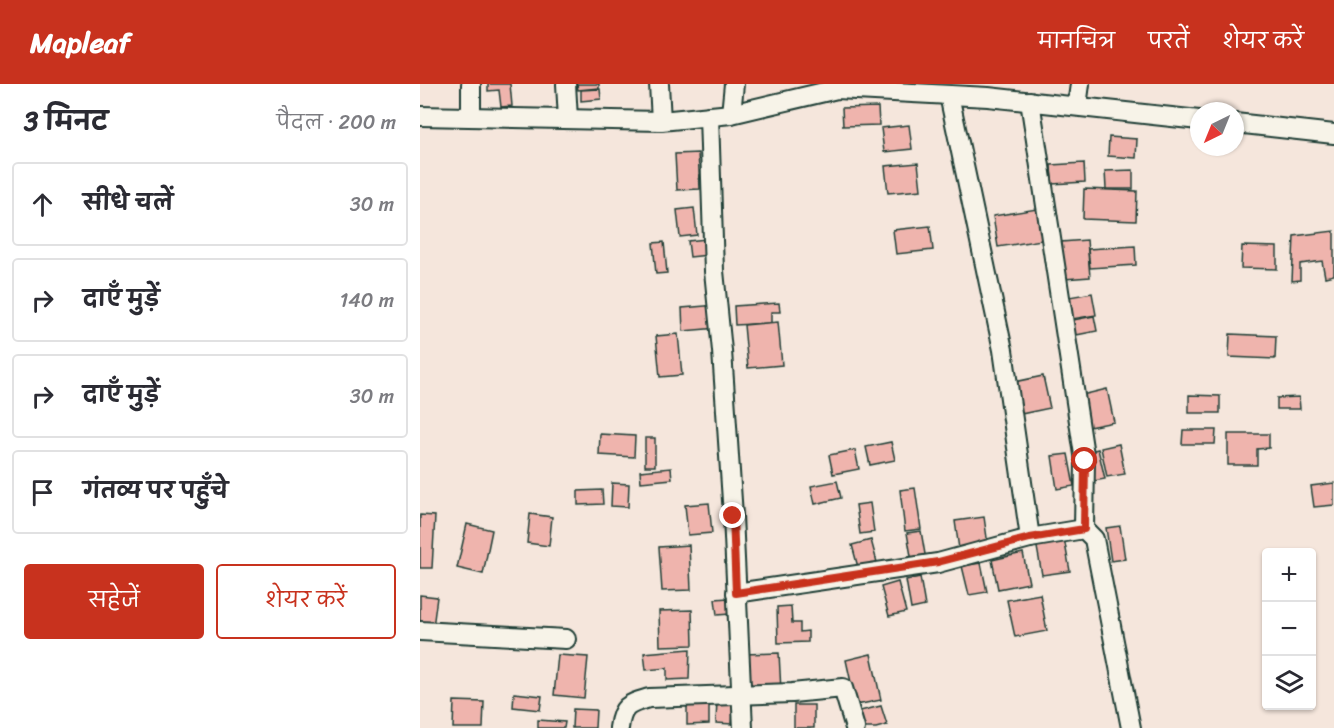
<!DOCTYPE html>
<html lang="hi">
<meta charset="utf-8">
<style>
:root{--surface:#fff;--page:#f7f7f7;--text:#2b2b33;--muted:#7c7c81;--line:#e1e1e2;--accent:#c8321e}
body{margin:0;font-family:Sriracha,"Playpen Sans Deva",sans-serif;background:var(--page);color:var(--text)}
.controls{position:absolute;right:18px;bottom:18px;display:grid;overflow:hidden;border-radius:6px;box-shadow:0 2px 4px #0004}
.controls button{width:54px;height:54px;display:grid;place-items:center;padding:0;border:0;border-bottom:2px solid var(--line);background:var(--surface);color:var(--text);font:30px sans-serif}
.compass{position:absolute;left:770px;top:18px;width:54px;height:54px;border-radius:50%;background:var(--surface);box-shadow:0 2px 4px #0004;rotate:223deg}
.stop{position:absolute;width:18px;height:18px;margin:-14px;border:4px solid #c8321e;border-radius:50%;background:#fff}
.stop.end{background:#c8321e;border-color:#fff;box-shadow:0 2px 6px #0008}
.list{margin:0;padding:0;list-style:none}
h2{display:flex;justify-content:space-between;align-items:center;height:78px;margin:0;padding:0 24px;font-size:26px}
h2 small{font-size:20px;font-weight:400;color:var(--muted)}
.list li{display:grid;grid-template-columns:39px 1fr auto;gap:18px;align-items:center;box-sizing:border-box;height:84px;margin:0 12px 12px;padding:0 12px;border:2px solid var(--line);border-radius:6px}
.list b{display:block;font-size:22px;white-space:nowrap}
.list em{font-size:20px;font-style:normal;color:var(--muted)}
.actions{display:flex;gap:12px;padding:18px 24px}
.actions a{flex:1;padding:14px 0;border:2px solid var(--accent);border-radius:6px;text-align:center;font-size:21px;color:var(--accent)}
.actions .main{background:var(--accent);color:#fff}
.icon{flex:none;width:33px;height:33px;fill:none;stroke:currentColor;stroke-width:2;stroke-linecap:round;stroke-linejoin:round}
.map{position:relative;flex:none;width:914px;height:644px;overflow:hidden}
header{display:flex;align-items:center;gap:36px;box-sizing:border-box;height:84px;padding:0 30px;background:var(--accent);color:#fff}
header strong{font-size:28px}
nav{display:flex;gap:33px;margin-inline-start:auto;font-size:21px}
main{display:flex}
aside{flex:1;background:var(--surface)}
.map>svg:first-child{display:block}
</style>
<header>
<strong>Mapleaf</strong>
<nav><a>मानचित्र</a><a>परतें</a><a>शेयर करें</a></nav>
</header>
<main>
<aside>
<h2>3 मिनट<small>पैदल · 200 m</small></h2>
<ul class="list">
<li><svg class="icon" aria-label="ahead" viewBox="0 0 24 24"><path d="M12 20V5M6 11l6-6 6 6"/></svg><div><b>सीधे चलें</b></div><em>30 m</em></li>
<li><svg class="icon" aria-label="right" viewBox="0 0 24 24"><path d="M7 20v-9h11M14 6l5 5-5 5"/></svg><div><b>दाएँ मुड़ें</b></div><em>140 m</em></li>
<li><svg class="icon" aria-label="right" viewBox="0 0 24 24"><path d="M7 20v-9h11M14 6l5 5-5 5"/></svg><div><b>दाएँ मुड़ें</b></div><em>30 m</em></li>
<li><svg class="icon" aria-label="arrive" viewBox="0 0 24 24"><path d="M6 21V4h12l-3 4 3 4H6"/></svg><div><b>गंतव्य पर पहुँचे</b></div></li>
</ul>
<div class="actions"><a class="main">सहेजें</a><a>शेयर करें</a></div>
</aside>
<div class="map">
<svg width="914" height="644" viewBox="0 0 914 644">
<rect width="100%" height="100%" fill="#f5e6dc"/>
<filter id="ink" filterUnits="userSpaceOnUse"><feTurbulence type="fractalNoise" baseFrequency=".0167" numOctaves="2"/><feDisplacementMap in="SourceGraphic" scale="12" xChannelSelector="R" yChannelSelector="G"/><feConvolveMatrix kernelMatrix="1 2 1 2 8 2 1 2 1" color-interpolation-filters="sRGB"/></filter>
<g filter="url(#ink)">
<!-- building -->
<g fill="#efb4ad" stroke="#1f3d34" stroke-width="1.5">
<polygon points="68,0 90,0 92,22 81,23 79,6 68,7"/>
<polygon points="157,0 179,0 179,4 158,6"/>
<polygon points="180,5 181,15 161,17 161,6"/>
<polygon points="458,23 459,41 423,42 422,24"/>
<polygon points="489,41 492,65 464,68 461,44"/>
<polygon points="689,53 717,55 716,74 688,72"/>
<polygon points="278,69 280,105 257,106 255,70"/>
<polygon points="498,79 501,106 468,109 465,82"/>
<polygon points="664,79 665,98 632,100 631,81"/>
<polygon points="713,86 713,105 686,105 685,87"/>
<polygon points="664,105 717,107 716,137 663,135"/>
<polygon points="274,124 277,151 260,153 257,126"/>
<polygon points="623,124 628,155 578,163 573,132"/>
<polygon points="510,142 513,166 476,170 473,146"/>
<polygon points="914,147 914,191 905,193 902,177 880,180 880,196 872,197 874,152"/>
<polygon points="286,155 288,171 270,173 268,157"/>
<polygon points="667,156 670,193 644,195 641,158"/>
<polygon points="244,158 247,189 236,190 233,159"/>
<polygon points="715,162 716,181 670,184 668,165"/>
<polygon points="822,162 857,163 857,185 821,184"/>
<polygon points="672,209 676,231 646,236 643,214"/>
<polygon points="359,219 360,228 351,228 351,239 315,241 314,222"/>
<polygon points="297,221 298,244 263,247 262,224"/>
<polygon points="674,232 677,247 651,252 648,237"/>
<polygon points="358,238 362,281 328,284 324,241"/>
<polygon points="258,250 262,291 240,293 236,252"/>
<polygon points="810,250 856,252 855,275 809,273"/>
<polygon points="623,292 630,324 601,330 594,298"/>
<polygon points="687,305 694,338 669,343 662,311"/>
<polygon points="769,311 800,312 800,329 769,329"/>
<polygon points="879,313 880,325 857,325 857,314"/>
<polygon points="763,346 796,346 795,360 762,360"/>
<polygon points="180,350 215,352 214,373 179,371"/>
<polygon points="808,350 849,350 849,364 837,365 837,381 808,381"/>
<rect x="225" y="354" width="10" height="28"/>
<polygon points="471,358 475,376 450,381 446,363"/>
<polygon points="699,360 705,390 687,393 681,364"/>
<polygon points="678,365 685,395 674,397 666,368"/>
<polygon points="435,366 439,385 413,390 409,371"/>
<polygon points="648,370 654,402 637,405 632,372"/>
<polygon points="251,384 252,395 221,398 220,387"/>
<polygon points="417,397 421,414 395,420 391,402"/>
<polygon points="192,399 209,400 208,423 191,422"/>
<polygon points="914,399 914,421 894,423 891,402"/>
<polygon points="495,404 501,445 485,447 480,406"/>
<polygon points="182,406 183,420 158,421 158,407"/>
<polygon points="289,419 292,449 268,451 265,421"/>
<polygon points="450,419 454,448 440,450 436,421"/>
<polygon points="110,430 132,433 129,462 107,459"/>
<polygon points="0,431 15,432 12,484 0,484"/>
<polygon points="564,433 568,461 539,465 535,437"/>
<polygon points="47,440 72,446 63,490 37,484"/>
<polygon points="700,442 705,475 691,477 686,444"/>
<polygon points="501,447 506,476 492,478 487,449"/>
<polygon points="644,454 650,487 622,491 616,458"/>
<polygon points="451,456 458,482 439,487 432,461"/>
<polygon points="269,461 271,506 242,507 239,463"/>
<polygon points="603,469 609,499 578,505 572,476"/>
<polygon points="561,479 567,508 549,511 542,482"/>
<polygon points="500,493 505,522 491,525 486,496"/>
<polygon points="478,498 486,528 469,532 461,503"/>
<polygon points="620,510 627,547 595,553 587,516"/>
<polygon points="0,511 17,513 13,543 0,541"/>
<polygon points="308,514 310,530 297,531 295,515"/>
<polygon points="371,522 372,539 380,539 380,548 388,547 388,558 358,559 357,523"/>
<polygon points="272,526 273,561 240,562 239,527"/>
<polygon points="270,565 269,595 247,596 247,584 226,586 224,569"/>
<polygon points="359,569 361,607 324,609 322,570"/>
<polygon points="451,570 461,616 436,621 426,576"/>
<polygon points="138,571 168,573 164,614 134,611"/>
<polygon points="94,609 122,612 120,626 93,623"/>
<polygon points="297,616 314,617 312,640 296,639"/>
<polygon points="34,617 64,618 63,644 33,644"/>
<polygon points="267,617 289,617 289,640 267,641"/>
<rect x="374" y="621" width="20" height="23"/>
<polygon points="461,622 467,641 456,644 445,644 440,627"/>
<polygon points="153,625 176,626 175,644 152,644"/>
<polygon points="118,636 145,638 144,644 118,644"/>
</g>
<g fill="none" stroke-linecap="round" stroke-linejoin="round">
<!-- minor casing -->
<g stroke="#1f3d34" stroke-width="22">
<g id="minor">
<polyline points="51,0 51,33"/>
<polyline points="146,0 148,35"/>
<polyline points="239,0 241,37"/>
<polyline points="529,11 583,266 610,454"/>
<polyline points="610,17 665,377 664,445"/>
<polyline points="657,22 660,0"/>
<polyline points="311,30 314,0"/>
<polyline points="0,32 241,37 311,30 417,5 568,13 779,36"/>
<polyline points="289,32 294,187 302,267 313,432 323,644"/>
<polyline points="815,39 914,50"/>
<polyline points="316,509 518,479 610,454 664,445 674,455 711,644"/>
<polyline points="0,547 146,555"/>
<path d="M199 644C202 621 209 620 229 614L372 609 423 604 435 644"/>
</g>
</g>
<!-- minor -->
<use href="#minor" stroke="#f7f3e8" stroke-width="18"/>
</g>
</g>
<g fill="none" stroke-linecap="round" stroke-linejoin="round" filter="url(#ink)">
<!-- route -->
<polyline stroke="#c8321e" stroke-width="8" points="313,432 316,509 518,478 610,454 664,445 665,377"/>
</g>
</svg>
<div class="controls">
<button>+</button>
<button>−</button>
<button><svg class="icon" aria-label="layers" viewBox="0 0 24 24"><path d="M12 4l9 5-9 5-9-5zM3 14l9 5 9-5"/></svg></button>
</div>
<svg class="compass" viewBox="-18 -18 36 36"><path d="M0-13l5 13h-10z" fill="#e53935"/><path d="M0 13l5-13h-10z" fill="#7c7c81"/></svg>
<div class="stop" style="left:665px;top:377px"></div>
<div class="stop end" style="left:313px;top:432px"></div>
</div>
</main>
